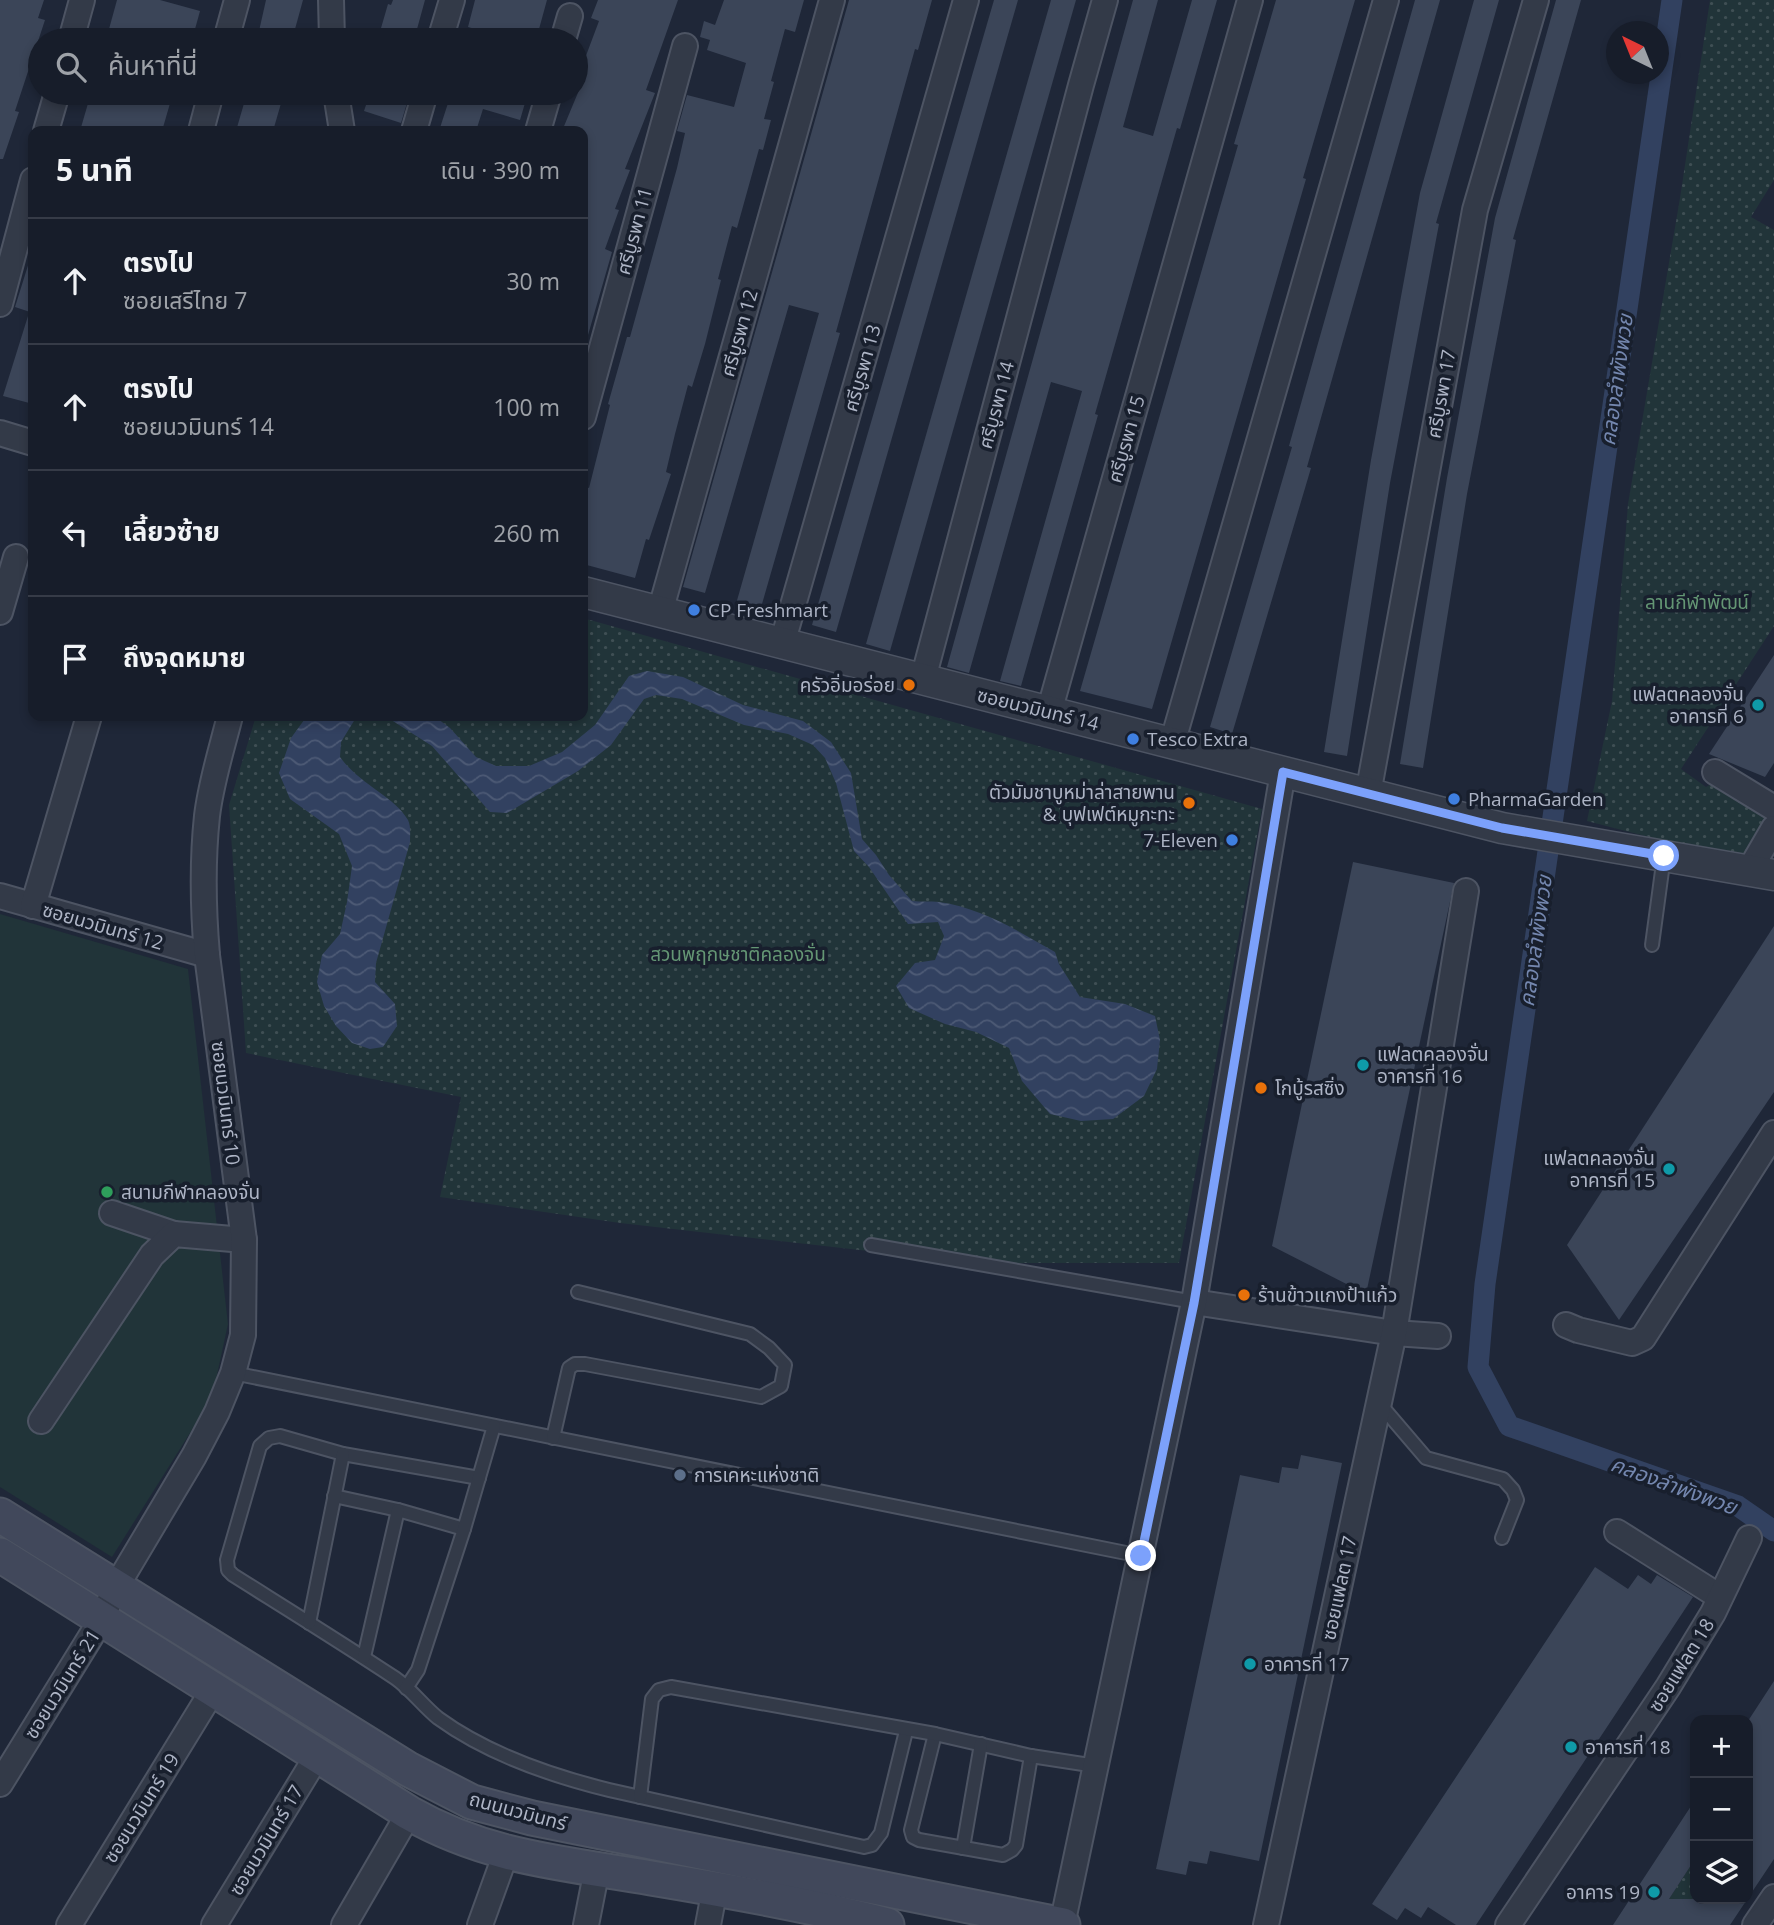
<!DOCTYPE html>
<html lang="th">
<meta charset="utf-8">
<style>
:root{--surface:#171d2a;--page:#202632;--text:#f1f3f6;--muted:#9ea2a8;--line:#363b47}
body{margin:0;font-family:"Open Sans","Noto Sans Thai",sans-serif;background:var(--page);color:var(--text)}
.controls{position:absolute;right:21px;bottom:21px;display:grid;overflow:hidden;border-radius:14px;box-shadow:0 4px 10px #0003}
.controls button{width:63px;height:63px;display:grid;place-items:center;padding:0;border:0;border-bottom:2px solid var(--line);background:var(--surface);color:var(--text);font:35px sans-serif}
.compass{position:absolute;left:1606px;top:21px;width:63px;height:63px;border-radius:50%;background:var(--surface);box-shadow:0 4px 10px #0003;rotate:317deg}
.stop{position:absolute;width:21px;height:21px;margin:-16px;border:5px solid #7ca1fb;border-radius:50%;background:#fff}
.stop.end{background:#7ca1fb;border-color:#fff;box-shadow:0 2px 7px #0008}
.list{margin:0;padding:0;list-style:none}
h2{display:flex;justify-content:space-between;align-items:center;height:91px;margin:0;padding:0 28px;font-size:30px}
h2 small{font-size:23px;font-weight:400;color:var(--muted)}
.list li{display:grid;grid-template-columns:46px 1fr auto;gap:21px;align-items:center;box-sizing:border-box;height:126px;padding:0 28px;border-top:2px solid var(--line)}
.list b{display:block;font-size:26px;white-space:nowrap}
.list p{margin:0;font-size:23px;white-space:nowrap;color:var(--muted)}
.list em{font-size:23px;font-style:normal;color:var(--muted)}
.icon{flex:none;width:38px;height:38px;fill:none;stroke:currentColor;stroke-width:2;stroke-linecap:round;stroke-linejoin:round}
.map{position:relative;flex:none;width:1774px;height:1925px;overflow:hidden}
.search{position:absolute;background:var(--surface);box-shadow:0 4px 10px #0003;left:28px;top:28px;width:560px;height:77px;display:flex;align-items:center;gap:18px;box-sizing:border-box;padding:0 24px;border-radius:38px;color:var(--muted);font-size:26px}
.panel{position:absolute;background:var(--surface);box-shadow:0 4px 10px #0003;left:28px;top:126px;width:560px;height:595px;border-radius:14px}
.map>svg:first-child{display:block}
</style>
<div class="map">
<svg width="1774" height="1925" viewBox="0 0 1774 1925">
<defs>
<pattern id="park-dots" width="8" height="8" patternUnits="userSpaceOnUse" patternTransform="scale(1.75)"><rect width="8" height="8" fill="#213439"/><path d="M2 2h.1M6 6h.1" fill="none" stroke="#3f4f54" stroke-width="1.8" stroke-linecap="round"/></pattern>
<pattern id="water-waves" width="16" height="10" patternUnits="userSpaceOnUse" patternTransform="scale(1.75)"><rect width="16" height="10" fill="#324160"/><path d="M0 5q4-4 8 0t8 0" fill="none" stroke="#4d5a75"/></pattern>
</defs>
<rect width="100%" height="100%" fill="#1f2738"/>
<!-- park -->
<g fill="url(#park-dots)">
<polygon points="1710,0 1774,0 1774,180 1751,217 1774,230 1774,626 1681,769 1706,787 1738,771 1774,792 1774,814 1742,861 1587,821 1612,701 1628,504 1680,198"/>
<polygon points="583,618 1262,809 1179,1263 975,1263 620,1223 440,1197 461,1097 246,1053 229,805 256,716 583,716"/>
<polygon points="1695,1859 1695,1899 1701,1899 1684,1925 1652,1925"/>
</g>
<!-- pitch -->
<polygon fill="#213439" points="0,914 188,969 228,1324 212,1398 112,1557 0,1487"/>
<!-- water -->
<g fill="url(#water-waves)">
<path d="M647 671 683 677 743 705 803 721 831 742 851 773 862 839 876 855 889 875 912 901C921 902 931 901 939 902 982 908 1018 931 1055 952L1059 964 1080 997 1125 1004 1155 1016 1160 1040 1157 1069 1144 1096 1113 1119 1081 1121 1050 1114 1022 1081 1009 1048 976 1032 945 1024 909 1008 896 986 915 963 935 960 944 936 938 922 908 924 869 867 854 851 836 783 825 758 813 745 788 734 744 725 682 699 656 695 644 699 611 745 578 771 507 813 490 812 432 746 385 716H434L450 728 476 757 496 766H529L562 752 595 725 629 676Z"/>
<path d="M307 716H357L341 742 340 757C359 784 394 796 408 820 411 826 410 835 410 842L376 963 375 982 395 1004 397 1026 383 1047 370 1049 352 1043 336 1026 324 1006 317 982 322 955 340 934 347 902 352 866 339 834 290 799 279 773 291 738Z"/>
</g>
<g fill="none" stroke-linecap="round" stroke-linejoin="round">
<!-- canal -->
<polyline stroke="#324160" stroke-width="21" points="1672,0 1485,1284 1478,1367 1509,1426 1738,1506 1774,1531"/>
</g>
<!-- building -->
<g fill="#3b4558">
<polygon points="0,0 44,0 38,18 45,20 15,111 19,112 3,159 0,159"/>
<polygon points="117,0 160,0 200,11 192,40 106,40"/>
<polygon points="266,0 303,0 292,40 257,40"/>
<polygon points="393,0 425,0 414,40 394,40 379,35 388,4 391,5"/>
<polygon points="475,0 547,0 536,40 503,40 503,37 468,27"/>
<polygon points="598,0 678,0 646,90 655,93 625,169 630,170 615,209 619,210 605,249 612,252 586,342 583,342 583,131 562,131 587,71 581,69 599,21 591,18"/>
<polygon points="724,0 804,0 795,32 785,29 771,81 774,82 764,119 771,120 763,150 759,149 737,228 732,226 718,279 721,280 705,344 692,387 688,385 675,434 666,472 671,474 649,540 646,539 635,578 583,564 583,486 589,488 610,405 608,404 627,337 630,337 677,168 685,133 677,131 687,95 734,107 746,63 707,50 710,40 700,37 704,21 715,25"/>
<polygon points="849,0 932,0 918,50 915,49 836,332 840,333 760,611 736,604 819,313 789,305 705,593 683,587"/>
<polygon points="994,0 1018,0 836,632 812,625"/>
<polygon points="1051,0 1076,0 890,651 866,644"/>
<polygon points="1133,0 1158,0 1123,127 1153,136 1192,0 1217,0 1180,129 1177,128 1095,414 1098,415 1021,686 1000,681 1082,391 1051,382 969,673 947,667"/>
<polygon points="1276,0 1355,0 1303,178 1306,179 1152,709 1080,691 1238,145 1234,144"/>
<polygon points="1415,0 1440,0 1307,467 1311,468 1232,734 1210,727 1292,447 1289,446"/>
<polygon points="1474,0 1499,0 1436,223 1439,224 1390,483 1347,756 1324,752 1371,460 1420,193"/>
<polygon points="1556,0 1581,0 1513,239 1516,240 1467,494 1423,768 1400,764 1447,478 1495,218"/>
<polygon points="91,93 173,93 162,131 80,131"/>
<polygon points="247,93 284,93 273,131 236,131"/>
<polygon points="370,93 410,93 401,123 364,111"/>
<polygon points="441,93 528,93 520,120 483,109 476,131 439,131 449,100 441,98"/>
<polygon points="30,259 33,260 33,313 15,307"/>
<polygon points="28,316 33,316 33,404 3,396"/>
<polygon points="1774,655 1774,763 1765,777 1709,754"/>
<polygon points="1353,862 1454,883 1366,1294 1272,1246"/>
<polygon points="1774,926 1774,1092 1619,1320 1567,1245"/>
<polygon points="1301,1455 1342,1463 1259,1861 1210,1851 1207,1864 1189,1861 1186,1875 1156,1869 1240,1475 1279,1483 1282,1467 1298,1469"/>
<polygon points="1595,1567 1628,1589 1638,1575 1651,1584 1657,1575 1693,1597 1476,1925 1456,1925 1428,1907 1421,1918 1405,1908 1397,1920 1372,1904"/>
<polygon points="1774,1681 1774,1859 1730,1925 1613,1925 1695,1800 1695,1859 1669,1899 1748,1899 1748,1721"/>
</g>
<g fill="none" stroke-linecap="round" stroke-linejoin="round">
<!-- service casing -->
<g stroke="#4d5463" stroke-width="16">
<g id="service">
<polyline points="1652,945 1664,856"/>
<polyline points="871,1245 1194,1302"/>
<polyline points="233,1373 1141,1556"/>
<polyline points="1379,1403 1426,1458 1503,1479 1513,1490 1517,1500 1502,1538"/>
<polyline points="553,1438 569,1368 575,1364 585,1364 761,1397 781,1386 785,1365 769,1348 750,1334 578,1292"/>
<path d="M479 1478 343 1454 280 1436 269 1438 260 1446 227 1560 228 1570 233 1575C287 1609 342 1643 395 1678 411 1689 423 1706 438 1718 486 1753 552 1776 609 1790L864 1847 872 1845 881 1833 906 1731"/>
<polyline points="334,1496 398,1510 464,1529"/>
<polyline points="309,1623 343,1454"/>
<polyline points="364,1657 398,1510"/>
<polyline points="406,1688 418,1670 464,1529 494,1426"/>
<polyline points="935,1734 911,1830 913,1837 919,1840 1003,1855 1012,1850 1016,1845 1031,1756"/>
<polyline points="640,1797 652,1699 659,1690 671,1687 935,1734 1031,1756 1096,1766"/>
<polyline points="963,1848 981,1744"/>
</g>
</g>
<!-- minor casing -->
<g stroke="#4d5463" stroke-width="28">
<g id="minor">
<polyline points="331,0 332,40"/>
<polyline points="71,40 82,0"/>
<polyline points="226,40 237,0"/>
<polyline points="440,40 452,0"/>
<polyline points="563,40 570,16"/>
<polyline points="336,93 342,131"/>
<polyline points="46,131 57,93"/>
<polyline points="201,131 211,93"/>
<polyline points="414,131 425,93"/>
<polyline points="538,131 549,93"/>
<polyline points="0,304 33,180"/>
<polyline points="583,417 685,46"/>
<polyline points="0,433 33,443"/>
<polyline points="0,612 16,557"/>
<polyline points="660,612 832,0"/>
<polyline points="782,644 966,0"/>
<polyline points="923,679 1081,85 1105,0"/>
<polyline points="1049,712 1250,0"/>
<polyline points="1172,744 1386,0"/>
<polyline points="1715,772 1774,808"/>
<polyline points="1368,794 1475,210 1536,0"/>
<polyline points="1749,871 1774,828"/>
<polyline points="0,896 207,955"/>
<polyline points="33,906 89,716"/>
<polyline points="112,1213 174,1234"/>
<polyline points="1194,1302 1394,1333 1438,1336"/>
<polyline points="1566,1325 1578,1330 1632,1343 1643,1338 1774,1133"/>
<polyline points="41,1421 152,1255 174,1234 244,1240"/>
<polyline points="1617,1532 1720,1597"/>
<path d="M0 1784 101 1620 116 1587 194 1456 217 1412 233 1373 243 1335 244 1240 207 955C203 908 202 863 207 816 211 782 222 748 230 716"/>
<polyline points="69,1925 213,1690"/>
<polyline points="214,1925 317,1756"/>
<polyline points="344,1925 409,1813"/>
<polyline points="480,1925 506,1853"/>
<polyline points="586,1925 597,1869"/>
<polyline points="708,1925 715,1888"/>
<polyline points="1062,1925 1194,1302 1283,772"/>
<polyline points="1266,1925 1394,1333 1466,891"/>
<polyline points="1508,1925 1668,1687 1713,1613 1749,1538"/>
<polyline points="1755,1925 1774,1897"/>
</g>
</g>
<!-- tertiary casing -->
<g stroke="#4d5463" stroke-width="33">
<polyline id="tertiary" points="583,592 1502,828 1774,875"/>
</g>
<!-- secondary casing -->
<g stroke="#4d5463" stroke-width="37">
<g id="secondary">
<polyline points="0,1515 408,1769 472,1802 532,1818 1063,1925"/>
<path d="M0 1555 409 1813C488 1858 563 1863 651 1878 730 1891 809 1905 887 1925"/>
</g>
</g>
<!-- service -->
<use href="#service" stroke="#333a48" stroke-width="12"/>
<!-- minor -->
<use href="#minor" stroke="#333a48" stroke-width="24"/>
<!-- tertiary -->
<use href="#tertiary" stroke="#333a48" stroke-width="30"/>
<!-- secondary -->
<use href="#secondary" stroke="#41485b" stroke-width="33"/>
</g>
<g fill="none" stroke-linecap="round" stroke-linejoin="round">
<!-- route -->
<polyline stroke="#7ca1fb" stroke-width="9" points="1141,1556 1194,1303 1283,772 1502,828 1664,856"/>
</g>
<!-- markers -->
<g fill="#3f7fe0" stroke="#181f2d" stroke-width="2.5">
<circle cx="694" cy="610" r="7"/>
<circle cx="1133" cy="739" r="7"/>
<circle cx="1454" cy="799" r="7"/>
<circle cx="1232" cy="840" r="7"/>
</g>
<g fill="#e8710a" stroke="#181f2d" stroke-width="2.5">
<circle cx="909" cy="685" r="7"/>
<circle cx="1189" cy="803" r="7"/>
<circle cx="1261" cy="1088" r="7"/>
<circle cx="1244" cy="1295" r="7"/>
</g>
<g fill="#0f9aa8" stroke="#181f2d" stroke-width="2.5">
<circle cx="1758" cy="705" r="7"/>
<circle cx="1363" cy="1065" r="7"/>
<circle cx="1669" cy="1169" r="7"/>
<circle cx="1250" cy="1664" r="7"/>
<circle cx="1571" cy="1747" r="7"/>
<circle cx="1654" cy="1892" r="7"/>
</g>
<circle fill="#2e9e5b" stroke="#181f2d" stroke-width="2.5" cx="107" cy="1192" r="7"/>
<circle fill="#5c6f8a" stroke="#181f2d" stroke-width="2.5" cx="680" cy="1475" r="7"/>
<g text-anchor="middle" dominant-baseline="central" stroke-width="7" stroke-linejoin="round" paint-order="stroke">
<!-- street labels -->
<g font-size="19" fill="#adb4c5" stroke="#181f2d">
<text transform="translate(634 231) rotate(-75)">ศรีบูรพา 11</text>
<text transform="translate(739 333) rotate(-74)">ศรีบูรพา 12</text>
<text transform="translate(862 368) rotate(-74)">ศรีบูรพา 13</text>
<text transform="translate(1441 394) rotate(-80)">ศรีบูรพา 17</text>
<text transform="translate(996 405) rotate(-75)">ศรีบูรพา 14</text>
<text transform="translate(1126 439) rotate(-74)">ศรีบูรพา 15</text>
<text transform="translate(1038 709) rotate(14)">ซอยนวมินทร์ 14</text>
<text transform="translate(103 926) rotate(16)">ซอยนวมินทร์ 12</text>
<text transform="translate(226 1103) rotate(83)">ซอยนวมินทร์ 10</text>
<text transform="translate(1339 1588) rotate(-78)">ซอยแฟลต 17</text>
<text transform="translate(1681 1665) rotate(-58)">ซอยแฟลต 18</text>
<text transform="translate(62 1684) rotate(-58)">ซอยนวมินทร์ 21</text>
<text transform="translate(141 1808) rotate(-58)">ซอยนวมินทร์ 19</text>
<text transform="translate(518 1811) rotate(15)">ถนนนวมินทร์</text>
<text transform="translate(266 1840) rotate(-59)">ซอยนวมินทร์ 17</text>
</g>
<!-- park labels -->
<g font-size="19" fill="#649674" stroke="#181f2d">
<text x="1697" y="602">ลานกีฬาพัฒน์</text>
<text x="738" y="954">สวนพฤกษชาติคลองจั่น</text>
</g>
<!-- poi labels -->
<g font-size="19" fill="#adb4c5" stroke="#181f2d" text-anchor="start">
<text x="708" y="610">CP Freshmart</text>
<text x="895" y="685" text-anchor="end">ครัวอิ่มอร่อย</text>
<text x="1744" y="694" text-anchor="end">แฟลตคลองจั่น<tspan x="1744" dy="22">อาคารที่ 6</tspan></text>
<text x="1147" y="739">Tesco Extra</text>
<text x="1175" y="792" text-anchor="end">ตัวมัมชาบูหม่าล่าสายพาน<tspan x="1175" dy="22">&amp; บุฟเฟต์หมูกะทะ</tspan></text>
<text x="1468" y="799">PharmaGarden</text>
<text x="1218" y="840" text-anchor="end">7-Eleven</text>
<text x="1377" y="1054">แฟลตคลองจั่น<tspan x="1377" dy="22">อาคารที่ 16</tspan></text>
<text x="1275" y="1088">โกบู้รสซิ่ง</text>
<text x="1655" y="1158" text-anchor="end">แฟลตคลองจั่น<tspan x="1655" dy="22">อาคารที่ 15</tspan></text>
<text x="121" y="1192">สนามกีฬาคลองจั่น</text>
<text x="1258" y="1295">ร้านข้าวแกงป้าแก้ว</text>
<text x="694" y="1475">การเคหะแห่งชาติ</text>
<text x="1264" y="1664">อาคารที่ 17</text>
<text x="1585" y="1747">อาคารที่ 18</text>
<text x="1640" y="1892" text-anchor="end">อาคาร 19</text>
</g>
<!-- water labels -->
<g font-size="21" font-style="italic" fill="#7487af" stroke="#181f2d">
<text transform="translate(1616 380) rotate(-82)">คลองลำพังพวย</text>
<text transform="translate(1535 941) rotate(-82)">คลองลำพังพวย</text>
<text transform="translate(1674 1485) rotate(20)">คลองลำพังพวย</text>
</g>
</g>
</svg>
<div class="controls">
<button>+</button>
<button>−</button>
<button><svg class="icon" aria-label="layers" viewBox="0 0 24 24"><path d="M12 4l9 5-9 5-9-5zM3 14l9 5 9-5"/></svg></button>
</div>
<svg class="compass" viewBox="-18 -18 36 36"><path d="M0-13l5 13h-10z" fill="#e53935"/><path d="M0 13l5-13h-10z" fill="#9ea2a8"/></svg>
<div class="stop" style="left:1664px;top:856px"></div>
<div class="stop end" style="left:1141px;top:1556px"></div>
<div class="search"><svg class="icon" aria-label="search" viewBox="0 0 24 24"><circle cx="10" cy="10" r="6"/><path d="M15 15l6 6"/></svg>ค้นหาที่นี่</div>
<section class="panel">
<h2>5 นาที<small>เดิน · 390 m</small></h2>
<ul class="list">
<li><svg class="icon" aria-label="ahead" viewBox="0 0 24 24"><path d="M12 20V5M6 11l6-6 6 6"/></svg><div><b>ตรงไป</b><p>ซอยเสรีไทย 7</p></div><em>30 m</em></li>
<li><svg class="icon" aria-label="ahead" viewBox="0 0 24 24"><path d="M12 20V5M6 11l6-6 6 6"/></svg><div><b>ตรงไป</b><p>ซอยนวมินทร์ 14</p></div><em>100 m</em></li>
<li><svg class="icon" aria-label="left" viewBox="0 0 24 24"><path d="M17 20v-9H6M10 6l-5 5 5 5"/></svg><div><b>เลี้ยวซ้าย</b></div><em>260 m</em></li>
<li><svg class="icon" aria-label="arrive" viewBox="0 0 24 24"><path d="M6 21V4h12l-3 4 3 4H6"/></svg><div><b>ถึงจุดหมาย</b></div></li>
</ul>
</section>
</div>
